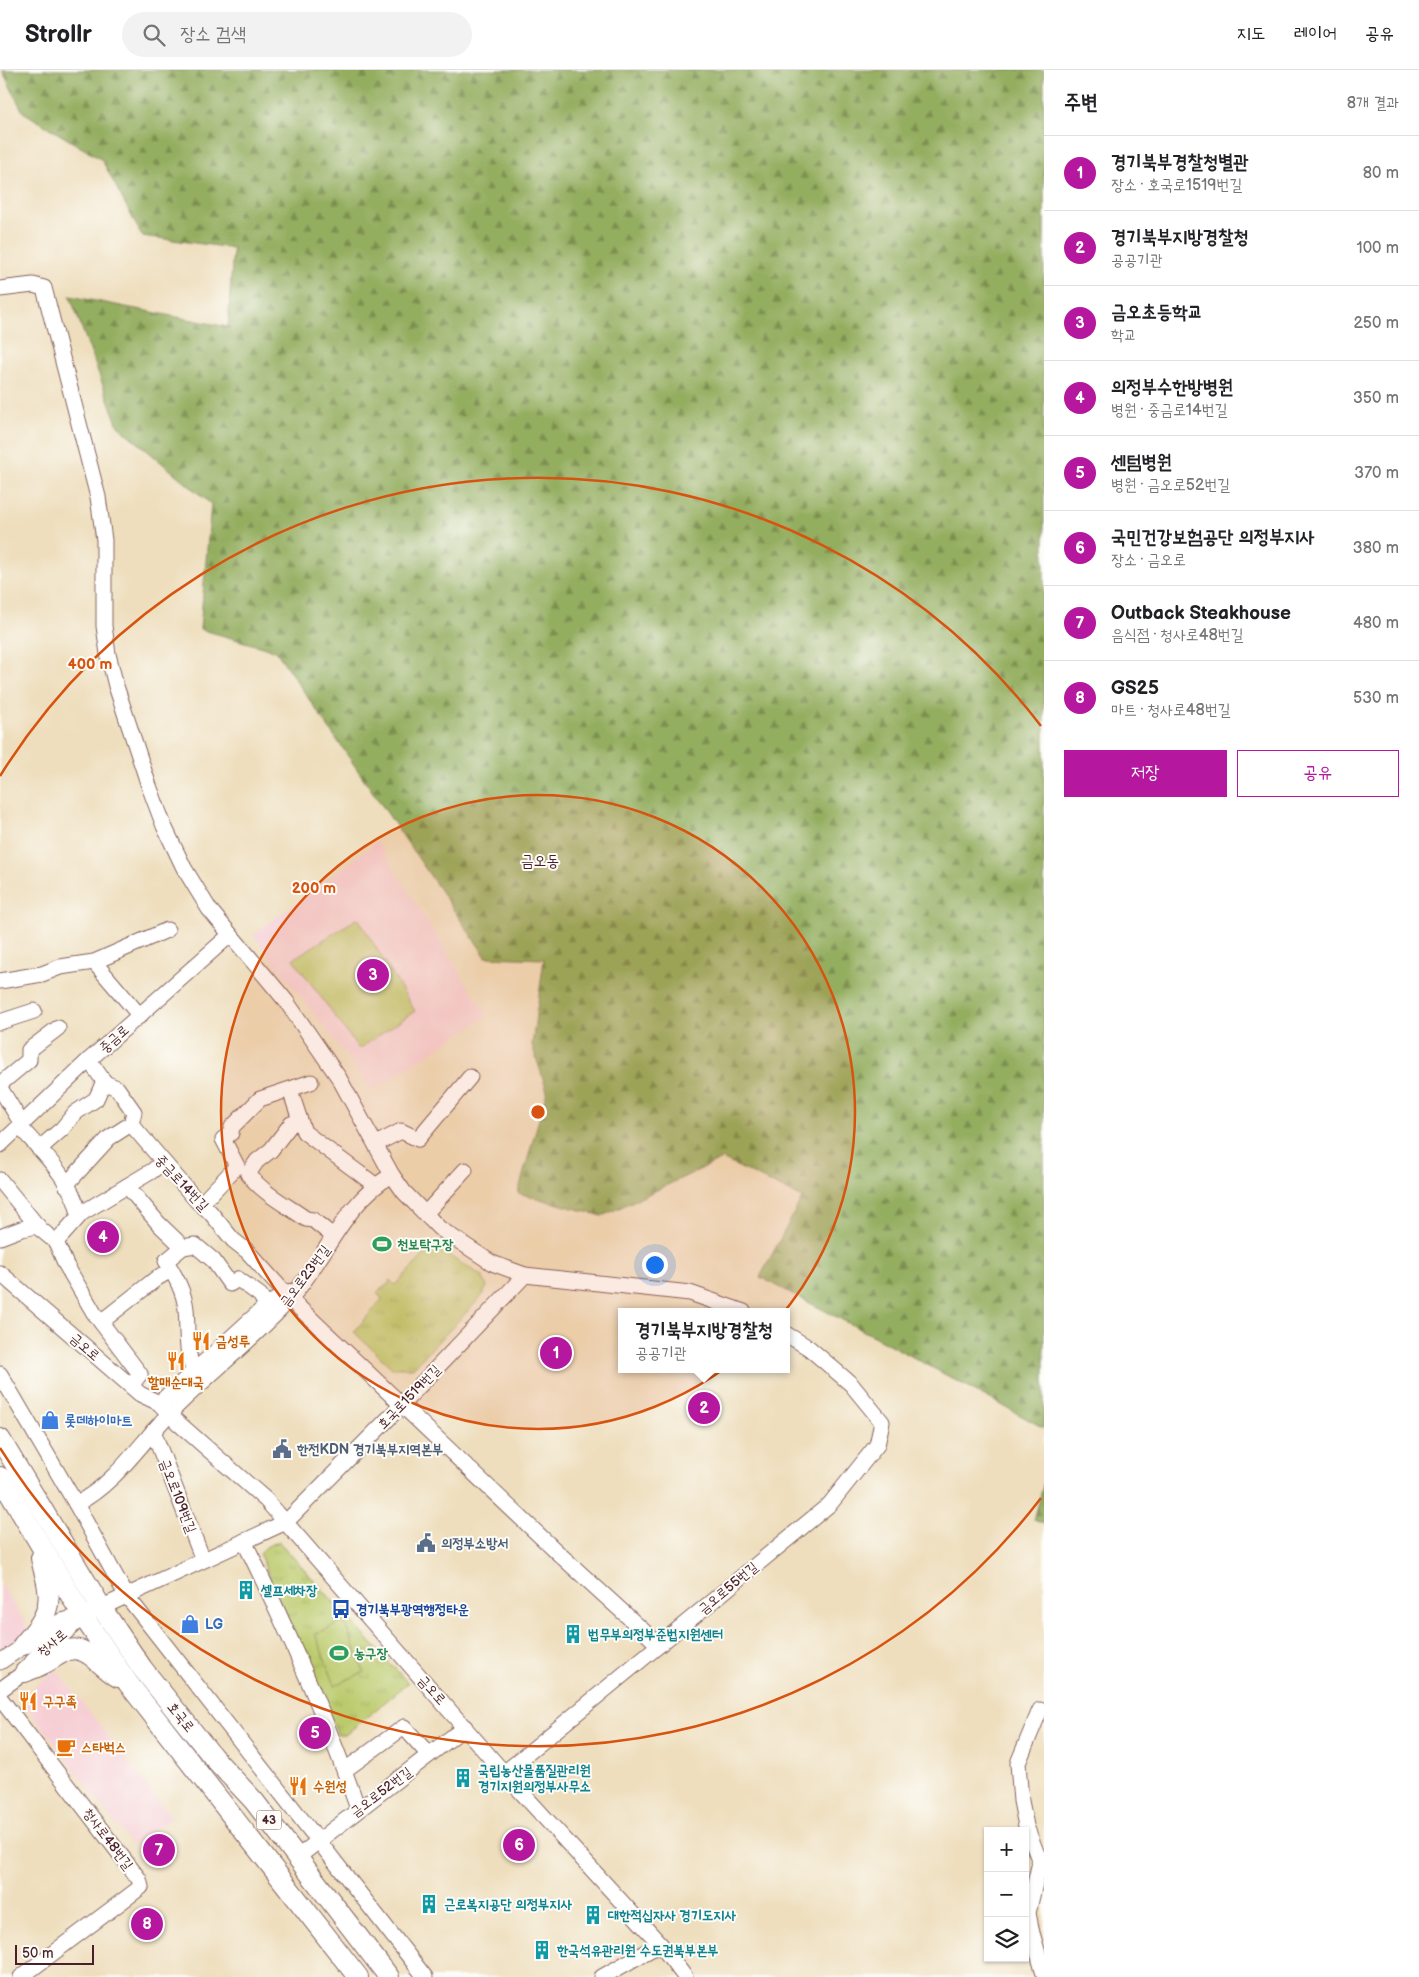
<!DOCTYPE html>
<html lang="ko">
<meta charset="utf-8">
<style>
:root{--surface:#fff;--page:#f2f2f2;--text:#202124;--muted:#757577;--line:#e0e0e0;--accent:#b5179e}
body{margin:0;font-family:"Balsamiq Sans","Poor Story",sans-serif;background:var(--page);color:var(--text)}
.controls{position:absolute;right:15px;bottom:15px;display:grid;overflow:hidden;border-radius:0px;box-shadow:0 1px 4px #0004}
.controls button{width:45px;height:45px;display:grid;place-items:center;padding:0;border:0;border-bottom:1px solid var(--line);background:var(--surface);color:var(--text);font:25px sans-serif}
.scale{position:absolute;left:15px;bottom:12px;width:79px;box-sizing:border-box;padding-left:5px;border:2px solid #4a1f2b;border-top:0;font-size:14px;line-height:18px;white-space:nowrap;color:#4a1f2b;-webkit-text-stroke:4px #fdfcf7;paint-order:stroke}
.you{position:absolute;left:654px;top:1194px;width:18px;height:18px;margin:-12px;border:4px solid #fff;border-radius:50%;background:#1a73e8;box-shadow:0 0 0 8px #1a73e833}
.badge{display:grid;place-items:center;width:32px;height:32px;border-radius:50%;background:var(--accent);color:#fff;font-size:16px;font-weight:700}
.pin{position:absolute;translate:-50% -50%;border:2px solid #fff;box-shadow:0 1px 5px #0006}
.popup{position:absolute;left:618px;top:1238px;width:172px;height:65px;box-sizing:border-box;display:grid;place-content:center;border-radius:0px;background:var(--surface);filter:drop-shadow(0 1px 4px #0005);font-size:16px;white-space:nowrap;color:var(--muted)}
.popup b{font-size:19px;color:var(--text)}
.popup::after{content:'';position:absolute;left:50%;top:100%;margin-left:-10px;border:10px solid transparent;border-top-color:var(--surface)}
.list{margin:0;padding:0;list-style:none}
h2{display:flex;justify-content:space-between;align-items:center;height:65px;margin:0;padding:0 20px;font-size:21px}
h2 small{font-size:16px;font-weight:400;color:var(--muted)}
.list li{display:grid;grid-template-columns:32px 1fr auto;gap:15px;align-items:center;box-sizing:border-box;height:75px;padding:0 20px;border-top:1px solid var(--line)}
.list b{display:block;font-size:19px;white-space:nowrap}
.list p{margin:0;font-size:16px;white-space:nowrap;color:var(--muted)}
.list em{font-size:16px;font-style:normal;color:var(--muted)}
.actions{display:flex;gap:10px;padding:15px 20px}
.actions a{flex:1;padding:11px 0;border:1px solid var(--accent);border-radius:0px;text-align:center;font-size:18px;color:var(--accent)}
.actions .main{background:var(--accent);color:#fff}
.icon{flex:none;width:28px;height:28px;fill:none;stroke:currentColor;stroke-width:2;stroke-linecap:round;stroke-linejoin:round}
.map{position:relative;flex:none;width:1044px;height:1907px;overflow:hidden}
header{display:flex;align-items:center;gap:30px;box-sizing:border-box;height:70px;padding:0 25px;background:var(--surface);border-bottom:1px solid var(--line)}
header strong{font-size:24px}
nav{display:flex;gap:28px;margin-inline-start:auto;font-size:18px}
.search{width:350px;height:45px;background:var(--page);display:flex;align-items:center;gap:12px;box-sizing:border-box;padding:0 18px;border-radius:28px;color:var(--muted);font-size:19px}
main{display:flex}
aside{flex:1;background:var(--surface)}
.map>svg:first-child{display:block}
</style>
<header>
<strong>Strollr</strong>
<div class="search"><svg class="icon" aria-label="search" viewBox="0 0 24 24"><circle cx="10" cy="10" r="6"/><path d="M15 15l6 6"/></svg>장소 검색</div>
<nav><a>지도</a><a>레이어</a><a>공유</a></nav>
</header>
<main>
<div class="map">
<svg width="1044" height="1907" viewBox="0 0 1044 1907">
<defs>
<pattern id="forest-firs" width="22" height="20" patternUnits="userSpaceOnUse" patternTransform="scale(1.25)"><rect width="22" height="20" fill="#94ae60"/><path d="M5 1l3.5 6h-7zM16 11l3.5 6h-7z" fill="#7b8d4f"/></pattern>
<pattern id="park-tufts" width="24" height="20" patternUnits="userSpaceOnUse" patternTransform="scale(1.25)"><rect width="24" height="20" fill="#bbca6c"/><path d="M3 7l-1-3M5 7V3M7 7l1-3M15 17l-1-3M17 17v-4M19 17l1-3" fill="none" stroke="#a2ad5e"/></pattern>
</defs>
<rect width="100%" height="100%" fill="#fdfcf7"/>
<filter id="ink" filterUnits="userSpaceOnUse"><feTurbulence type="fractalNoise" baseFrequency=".02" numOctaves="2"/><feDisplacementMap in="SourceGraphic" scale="10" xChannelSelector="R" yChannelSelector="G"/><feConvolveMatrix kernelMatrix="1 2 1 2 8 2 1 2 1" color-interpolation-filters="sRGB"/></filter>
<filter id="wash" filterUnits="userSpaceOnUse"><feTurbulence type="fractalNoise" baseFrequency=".0096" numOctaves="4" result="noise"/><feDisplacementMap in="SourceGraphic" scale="20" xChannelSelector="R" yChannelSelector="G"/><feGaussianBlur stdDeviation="1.12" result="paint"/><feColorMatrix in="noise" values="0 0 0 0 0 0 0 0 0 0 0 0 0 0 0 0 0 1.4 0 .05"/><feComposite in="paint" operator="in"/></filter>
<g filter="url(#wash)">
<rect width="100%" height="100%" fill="#eedebd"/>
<!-- built -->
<g fill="#f6cfd5">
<polygon points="377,772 487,946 373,1020 253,865"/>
<polygon points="0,1512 29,1560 0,1581"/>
<polygon points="56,1599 172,1748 132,1776 20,1628"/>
</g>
<!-- forest -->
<g fill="url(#forest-firs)" stroke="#6f6646">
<polygon points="2,0 1044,0 1044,1358 883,1271 760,1207 802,1128 722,1089 602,1146 518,1123 547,1021 532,975 544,889 486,887 276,581 200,559 211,434 118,356 70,226 228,257 233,178 142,166 102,90 23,42"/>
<polygon points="1044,1412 1044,1454 1034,1450"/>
</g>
<!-- park -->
<g fill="url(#park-tufts)" stroke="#82744c">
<polygon points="433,1176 482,1206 487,1216 483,1225 413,1298 392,1298 354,1262 382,1229 377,1223 382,1217 388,1215 390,1210 395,1215"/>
<path d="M279 1472 408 1613 345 1665H338L260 1485C264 1476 270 1475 279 1472Z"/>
</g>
<!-- pitch -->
<g fill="#bbca6c" stroke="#82744c">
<polygon points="358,848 415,941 359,979 293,889"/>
<polygon points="344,1552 364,1602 335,1615 315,1564"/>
</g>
</g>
<g filter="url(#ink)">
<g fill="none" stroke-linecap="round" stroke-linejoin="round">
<!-- minor casing -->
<g stroke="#83625e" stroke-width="17">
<g id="minor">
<polyline points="0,219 33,215 44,218 98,427 104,470 104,556 108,584 116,616 149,716 164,756 184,798 209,839 286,931 339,1008 392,1105 404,1122 439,1158 492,1193 525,1205 690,1223 744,1242"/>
<polyline points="94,892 140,946"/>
<polyline points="0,911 42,904 60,897 94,892 167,860"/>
<polyline points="0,952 34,941"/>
<polyline points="89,990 105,1013 117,1018 134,1042 131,1054 197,1131 210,1142 233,1170 247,1181 284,1222 296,1221"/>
<polyline points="0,1014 29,990 29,980 58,958"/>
<polyline points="0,1018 22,1054"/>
<polyline points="290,1020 304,1062 375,1115"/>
<path d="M299 1051 291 1054 271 1080 257 1091 248 1104C265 1125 285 1134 306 1149L313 1150 333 1166"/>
<path d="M20 1057C42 1082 72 1110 79 1144"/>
<polyline points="376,1074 401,1061 418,1069 470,1007"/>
<polyline points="0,1075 89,990 230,865"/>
<polyline points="39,1079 62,1059 75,1043 96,1029 104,1011"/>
<polyline points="0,1110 39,1158 56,1172 66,1195 94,1243 140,1304 131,1316"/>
<polyline points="66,1115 109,1068 131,1054"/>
<polyline points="127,1116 159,1154 183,1177 195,1175 213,1190 230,1214 238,1209 260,1225 266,1235"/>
<polyline points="201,1134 237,1096 223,1069 231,1063 232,1057 260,1029 311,1012"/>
<polyline points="425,1144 465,1100"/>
<polyline points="0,1167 21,1159 38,1156"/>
<polyline points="56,1172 82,1143 152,1101 163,1092"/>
<path d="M183 1177 166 1191C175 1206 184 1221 186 1239 188 1260 185 1281 194 1301"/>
<polyline points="0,1203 140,1324 159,1333 176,1351 266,1430 504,1703 660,1874 685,1907"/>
<polyline points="101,1252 157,1208 171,1200"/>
<polyline points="0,1304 76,1434 126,1525 425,1907"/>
<polyline points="159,1333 268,1234 281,1227 290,1229 558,1483 659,1575"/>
<polyline points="153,1361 203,1490"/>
<path d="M76 1434C115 1414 138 1376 168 1345 207 1305 252 1271 289 1230 326 1189 343 1133 392 1105"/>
<path d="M244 1471C287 1558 326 1647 358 1739"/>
<polyline points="0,1592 61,1551 83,1546"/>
<polyline points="0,1620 25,1602 38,1584 67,1561 83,1546 286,1452 388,1349 525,1205"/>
<polyline points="0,1628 139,1809 141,1817 21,1907"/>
<polyline points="1040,1640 1018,1693 1021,1731 1026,1756 1040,1792 1028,1843 1032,1863 1044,1904"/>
<polyline points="345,1700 404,1657 429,1685"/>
<polyline points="504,1703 830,1434 877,1375 882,1352 851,1314 809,1278 786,1264"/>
<polyline points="298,1787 465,1657"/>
<polyline points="602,1907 660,1874"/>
</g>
</g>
<!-- major casing -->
<g stroke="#83625e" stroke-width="22">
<g id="major">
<polyline points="0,1369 101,1537 142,1598 213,1687 254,1731 389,1907"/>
<polyline points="0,1407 83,1546 128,1613 358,1907"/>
<path d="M23 1575C37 1559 52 1543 48 1519 47 1509 43 1499 41 1488"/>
<path d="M25 1602C31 1599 38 1597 43 1594 60 1586 69 1571 90 1585 100 1592 107 1601 118 1607"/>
</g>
</g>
<!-- minor -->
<use href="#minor" stroke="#fff" stroke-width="15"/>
<!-- major -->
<use href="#major" stroke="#fff" stroke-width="20"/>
</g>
</g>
<!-- distance rings -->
<circle cx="538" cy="1042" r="317" fill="#d8530f" fill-opacity=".12"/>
<g fill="none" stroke="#d8530f" stroke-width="2.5">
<circle cx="538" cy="1042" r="317"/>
<path d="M1041 1428A634 634 0 0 1 0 1378M0 706A634 634 0 0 1 1041 656"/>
</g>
<!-- icons -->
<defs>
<g id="stadium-bare" transform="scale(1.5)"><path d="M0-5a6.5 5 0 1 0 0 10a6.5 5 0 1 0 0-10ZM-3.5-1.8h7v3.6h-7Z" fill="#2e9e5b" stroke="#fdfcf7" stroke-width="2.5" paint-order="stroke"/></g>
<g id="restaurant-bare" transform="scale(1.5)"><path d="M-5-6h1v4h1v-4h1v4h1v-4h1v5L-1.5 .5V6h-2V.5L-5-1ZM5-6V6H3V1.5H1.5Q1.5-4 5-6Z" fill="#e8710a" stroke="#fdfcf7" stroke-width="2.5" paint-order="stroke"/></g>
<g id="shop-bare" transform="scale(1.5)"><path d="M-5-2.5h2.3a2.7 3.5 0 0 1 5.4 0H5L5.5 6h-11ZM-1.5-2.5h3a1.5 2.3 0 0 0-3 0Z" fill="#3f7fe0" stroke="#fdfcf7" stroke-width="2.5" paint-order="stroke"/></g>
<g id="civic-bare" transform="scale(1.5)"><path d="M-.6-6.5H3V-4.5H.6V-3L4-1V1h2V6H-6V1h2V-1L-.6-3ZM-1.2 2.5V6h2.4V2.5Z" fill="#5c6f8a" stroke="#fdfcf7" stroke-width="2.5" paint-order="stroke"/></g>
<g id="building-bare" transform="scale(1.5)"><path d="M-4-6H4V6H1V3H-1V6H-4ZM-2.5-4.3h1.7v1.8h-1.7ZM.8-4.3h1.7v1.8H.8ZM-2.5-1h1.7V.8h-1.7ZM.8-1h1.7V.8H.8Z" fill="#0f9aa8" stroke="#fdfcf7" stroke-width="2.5" paint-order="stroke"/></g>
<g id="bus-bare" transform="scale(1.5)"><path d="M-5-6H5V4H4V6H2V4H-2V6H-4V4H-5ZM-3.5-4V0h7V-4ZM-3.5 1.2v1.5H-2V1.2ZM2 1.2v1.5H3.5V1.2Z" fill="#1a4fb4" stroke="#fdfcf7" stroke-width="2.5" paint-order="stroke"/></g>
<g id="cafe-bare" transform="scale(1.5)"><path d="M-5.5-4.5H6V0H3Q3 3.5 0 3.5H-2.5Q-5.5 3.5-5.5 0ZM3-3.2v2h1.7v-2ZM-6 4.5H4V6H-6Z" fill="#e8710a" stroke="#fdfcf7" stroke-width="2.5" paint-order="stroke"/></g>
</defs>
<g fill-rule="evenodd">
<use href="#stadium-bare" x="382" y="1174"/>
<use href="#restaurant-bare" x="201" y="1271"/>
<use href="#restaurant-bare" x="176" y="1291"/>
<use href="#shop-bare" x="50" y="1350"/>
<use href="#civic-bare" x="282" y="1379"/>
<use href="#civic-bare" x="426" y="1473"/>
<use href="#building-bare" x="246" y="1520"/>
<use href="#bus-bare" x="341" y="1539"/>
<use href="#shop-bare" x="190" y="1554"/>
<use href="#building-bare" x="573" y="1564"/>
<use href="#stadium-bare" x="339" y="1583"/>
<use href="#restaurant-bare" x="28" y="1631"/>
<use href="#cafe-bare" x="66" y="1677"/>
<use href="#building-bare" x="463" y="1708"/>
<use href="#restaurant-bare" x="298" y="1716"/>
<use href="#building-bare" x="429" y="1834"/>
<use href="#building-bare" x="593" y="1845"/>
<use href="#building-bare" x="542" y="1880"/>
</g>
<g text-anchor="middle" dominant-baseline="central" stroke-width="4" stroke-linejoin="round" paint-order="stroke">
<!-- shield labels -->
<rect fill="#fdfcf7" stroke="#806168" stroke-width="1" x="256.5" y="1740.5" width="25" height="19" rx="4"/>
<g font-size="12" font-weight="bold" fill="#4a1f2b">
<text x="269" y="1750">43</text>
</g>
<!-- street labels -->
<g font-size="14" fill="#4a1f2b" stroke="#fdfcf7">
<text transform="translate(114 969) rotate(-42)">중금로</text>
<text transform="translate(182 1113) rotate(47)">중금로14번길</text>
<text transform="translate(305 1206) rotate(-53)">금오로23번길</text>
<text transform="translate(85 1277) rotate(41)">금오로</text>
<text transform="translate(409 1327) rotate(-46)">호국로1519번길</text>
<text transform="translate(178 1426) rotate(69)">금오로109번길</text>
<text transform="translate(728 1518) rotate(-40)">금오로55번길</text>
<text transform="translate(52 1573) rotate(-40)">청사로</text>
<text transform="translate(432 1620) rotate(48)">금오로</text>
<text transform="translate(181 1647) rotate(51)">호국로</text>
<text transform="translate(381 1722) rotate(-37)">금오로52번길</text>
<text transform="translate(108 1769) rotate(53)">청사로48번길</text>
</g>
<!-- leisure labels -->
<g font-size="14" font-weight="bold" fill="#27864d" stroke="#fdfcf7" text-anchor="start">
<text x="397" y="1174">천보탁구장</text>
<text x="354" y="1583">농구장</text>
</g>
<!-- food labels -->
<g font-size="14" font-weight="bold" fill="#c56008" stroke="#fdfcf7" text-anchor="start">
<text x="216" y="1271">금성루</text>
<text x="176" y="1312" text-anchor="middle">할매순대국</text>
<text x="43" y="1631">구구족</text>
<text x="81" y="1677">스타벅스</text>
<text x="313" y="1716">수원성</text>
</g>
<!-- shop labels -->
<g font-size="14" font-weight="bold" fill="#366cbe" stroke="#fdfcf7" text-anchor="start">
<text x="65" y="1350">롯데하이마트</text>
<text x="205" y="1554">LG</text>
</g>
<!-- service labels -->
<g font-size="14" font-weight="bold" fill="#4e5e75" stroke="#fdfcf7" text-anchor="start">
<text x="297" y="1379">한전KDN 경기북부지역본부</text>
<text x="441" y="1473">의정부소방서</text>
</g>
<!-- culture labels -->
<g font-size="14" font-weight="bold" fill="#0d838f" stroke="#fdfcf7" text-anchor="start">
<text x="261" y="1520">셀프세차장</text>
<text x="588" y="1564">법무부의정부준법지원센터</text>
<text x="478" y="1700">국립농산물품질관리원<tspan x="478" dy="16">경기지원의정부사무소</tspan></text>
<text x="444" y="1834">근로복지공단 의정부지사</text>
<text x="608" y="1845">대한적십자사 경기도지사</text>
<text x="557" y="1880">한국석유관리원 수도권북부본부</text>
</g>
<!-- transit labels -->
<g font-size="14" font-weight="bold" fill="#164399" stroke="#fdfcf7" text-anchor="start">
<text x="356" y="1539">경기북부광역행정타운</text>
</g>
<!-- quarter labels -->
<g font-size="16" fill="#4a1f2b" stroke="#fdfcf7">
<text x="540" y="791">금오동</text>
</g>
</g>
<circle cx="538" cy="1042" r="8" fill="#d8530f" stroke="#fdfcf7" stroke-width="2.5"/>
<g font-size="15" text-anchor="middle" font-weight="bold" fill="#d8530f" stroke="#fdfcf7" stroke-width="4" stroke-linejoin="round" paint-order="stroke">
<text x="90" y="599">400 m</text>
<text x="314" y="823">200 m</text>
</g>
</svg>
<div class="controls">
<button>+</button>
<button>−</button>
<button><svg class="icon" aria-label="layers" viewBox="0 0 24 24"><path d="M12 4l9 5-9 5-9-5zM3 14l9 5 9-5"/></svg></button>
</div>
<div class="scale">50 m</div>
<div class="you"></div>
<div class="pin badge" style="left:556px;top:1283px">1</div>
<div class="pin badge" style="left:704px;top:1338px">2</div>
<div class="popup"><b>경기북부지방경찰청</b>공공기관</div>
<div class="pin badge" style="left:373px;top:905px">3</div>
<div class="pin badge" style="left:103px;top:1167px">4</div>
<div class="pin badge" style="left:315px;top:1663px">5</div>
<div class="pin badge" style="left:519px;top:1775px">6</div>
<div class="pin badge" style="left:159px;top:1780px">7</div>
<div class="pin badge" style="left:147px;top:1854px">8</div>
</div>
<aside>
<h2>주변<small>8개 결과</small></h2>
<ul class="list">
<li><span class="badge">1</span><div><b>경기북부경찰청별관</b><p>장소 · 호국로1519번길</p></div><em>80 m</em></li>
<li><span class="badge">2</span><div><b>경기북부지방경찰청</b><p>공공기관</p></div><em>100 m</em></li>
<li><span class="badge">3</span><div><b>금오초등학교</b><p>학교</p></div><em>250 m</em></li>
<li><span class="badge">4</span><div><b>의정부수한방병원</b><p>병원 · 중금로14번길</p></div><em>350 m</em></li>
<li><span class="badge">5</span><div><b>센텀병원</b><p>병원 · 금오로52번길</p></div><em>370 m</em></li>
<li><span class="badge">6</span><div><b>국민건강보험공단 의정부지사</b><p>장소 · 금오로</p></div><em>380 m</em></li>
<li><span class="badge">7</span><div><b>Outback Steakhouse</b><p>음식점 · 청사로48번길</p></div><em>480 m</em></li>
<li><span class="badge">8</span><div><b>GS25</b><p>마트 · 청사로48번길</p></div><em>530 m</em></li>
</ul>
<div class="actions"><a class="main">저장</a><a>공유</a></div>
</aside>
</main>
